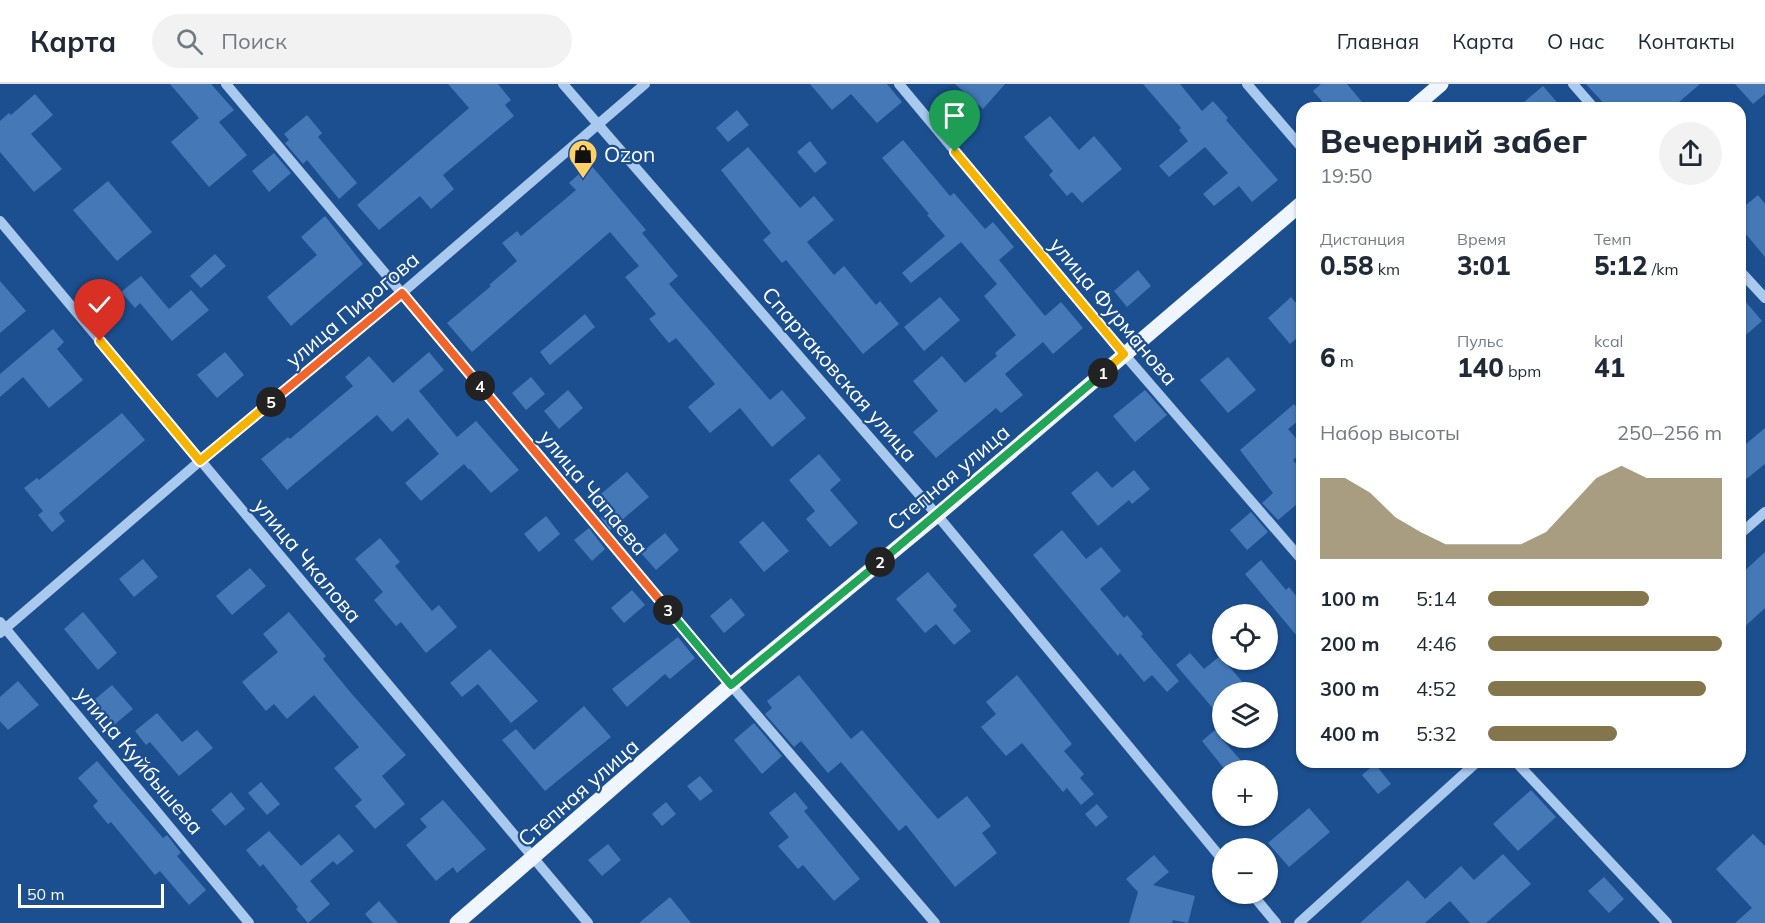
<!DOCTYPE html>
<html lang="ru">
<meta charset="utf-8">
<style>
:root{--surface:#fff;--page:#f2f2f3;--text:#1f2937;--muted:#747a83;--line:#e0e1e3;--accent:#84754c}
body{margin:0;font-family:Mulish,sans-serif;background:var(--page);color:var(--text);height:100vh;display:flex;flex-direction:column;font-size:22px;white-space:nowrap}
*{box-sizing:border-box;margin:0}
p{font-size:20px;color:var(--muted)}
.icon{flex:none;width:33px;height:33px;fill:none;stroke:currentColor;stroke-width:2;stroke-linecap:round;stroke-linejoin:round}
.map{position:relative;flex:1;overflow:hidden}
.details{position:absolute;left:1296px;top:18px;width:450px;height:666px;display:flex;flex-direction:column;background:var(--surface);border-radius:18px;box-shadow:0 2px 4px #0004}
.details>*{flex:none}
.tools{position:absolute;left:1212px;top:520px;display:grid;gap:12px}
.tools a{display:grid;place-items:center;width:66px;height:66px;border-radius:50%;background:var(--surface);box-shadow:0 2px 4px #0004;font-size:30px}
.scale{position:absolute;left:18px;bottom:15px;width:146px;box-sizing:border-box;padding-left:6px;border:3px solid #fff;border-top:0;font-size:16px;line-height:21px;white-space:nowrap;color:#fff;-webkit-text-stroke:4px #1b4f8f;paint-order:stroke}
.pin{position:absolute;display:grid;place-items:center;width:51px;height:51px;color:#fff;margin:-62px -26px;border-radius:50% 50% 50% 0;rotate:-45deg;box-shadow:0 0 6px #0007}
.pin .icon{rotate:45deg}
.km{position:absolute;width:30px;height:30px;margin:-15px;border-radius:50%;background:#222;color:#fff;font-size:16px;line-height:30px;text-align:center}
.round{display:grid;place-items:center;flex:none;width:63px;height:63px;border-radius:32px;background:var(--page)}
.head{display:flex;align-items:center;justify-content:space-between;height:102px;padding:0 24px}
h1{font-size:33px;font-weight:800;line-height:45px}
.metrics{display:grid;grid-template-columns:repeat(3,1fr);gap:9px;height:102px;padding:6px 24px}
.metrics div{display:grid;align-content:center}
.metrics b{font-size:26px;font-weight:800}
.metrics small{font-size:16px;font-weight:400}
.metrics p{font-size:16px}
.chart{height:168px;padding:12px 24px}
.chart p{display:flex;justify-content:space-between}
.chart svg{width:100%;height:108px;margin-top:6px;fill:var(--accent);opacity:.7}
ul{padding:0 24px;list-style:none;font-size:20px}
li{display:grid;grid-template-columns:96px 72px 1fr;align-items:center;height:45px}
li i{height:15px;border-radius:8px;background:var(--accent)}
header{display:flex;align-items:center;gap:36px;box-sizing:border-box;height:84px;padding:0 30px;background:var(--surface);border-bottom:2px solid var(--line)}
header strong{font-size:28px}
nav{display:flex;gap:33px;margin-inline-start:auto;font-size:21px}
.search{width:420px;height:54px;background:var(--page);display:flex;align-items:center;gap:15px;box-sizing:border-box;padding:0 21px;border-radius:33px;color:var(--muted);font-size:22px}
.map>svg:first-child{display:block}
.building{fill:#4478b7}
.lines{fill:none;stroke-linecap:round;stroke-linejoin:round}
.minor{stroke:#a9c9ee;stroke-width:10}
.major{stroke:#f0f6ff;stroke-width:15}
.split-1-casing{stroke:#fff;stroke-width:12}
.split-2-casing{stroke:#fff;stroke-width:12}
.split-3-casing{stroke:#fff;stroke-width:12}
.split-4-casing{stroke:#fff;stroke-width:12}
.split-5-casing{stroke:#fff;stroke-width:12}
.split-6-casing{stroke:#fff;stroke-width:12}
.split-1{stroke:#f5b400;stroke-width:8}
.split-2{stroke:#22a559;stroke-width:8}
.split-3{stroke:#22a559;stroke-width:8}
.split-4{stroke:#f0652b;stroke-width:8}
.split-5{stroke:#f0652b;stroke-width:8}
.split-6{stroke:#f5b400;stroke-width:8}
.labels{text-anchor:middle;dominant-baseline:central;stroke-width:4.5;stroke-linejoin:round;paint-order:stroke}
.poi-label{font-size:21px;fill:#fff;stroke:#1b4f8f;text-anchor:start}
.street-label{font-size:21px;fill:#fff;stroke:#1b4f8f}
</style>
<header>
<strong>Карта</strong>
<div class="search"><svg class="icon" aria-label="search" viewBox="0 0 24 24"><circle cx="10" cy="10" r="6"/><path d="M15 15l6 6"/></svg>Поиск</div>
<nav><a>Главная</a><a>Карта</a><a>О нас</a><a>Контакты</a></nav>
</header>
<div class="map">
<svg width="1765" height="839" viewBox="0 0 1765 839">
<rect width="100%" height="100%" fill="#1b4f8f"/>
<!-- building -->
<g class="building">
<path d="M170,0H211L234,26L219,38L247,71L209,103L171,58L199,34Z"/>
<path d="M448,0H498L511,16L505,21L514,32L443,91L454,105L431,125L420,112L379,146L357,121L469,24Z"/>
<path d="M810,0H887L902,18L877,39L851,10L832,26Z"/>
<path d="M955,0H1005L983,25Z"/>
<path d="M1143,0H1180L1202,27L1213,17L1228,34L1226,36L1278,96L1252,118L1239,102L1214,122L1203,110L1228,89L1205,63L1169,93L1159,82L1188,57L1179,46L1181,44Z"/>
<path d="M1321,0H1347L1367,24H1328L1313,7Z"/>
<path d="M1586,0H1700L1672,24H1608Z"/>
<path d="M1735,0H1765V10L1753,20Z"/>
<path d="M1543,2L1562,24H1517Z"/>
<path d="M35,10L53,31L31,50L62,85L34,108L0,68V37L9,29L11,31Z"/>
<path d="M737,26L749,41L728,58L716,44Z"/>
<path d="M307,31L322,49L318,53L357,99L339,115L307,76L303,80L285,59L289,56L284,50Z"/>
<path d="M1050,32L1079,66L1094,52L1122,85L1082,119L1072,108L1067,112L1049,91L1053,87L1024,53Z"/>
<path d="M903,56L950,112L954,109L985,145L993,138L1014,163L999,176L1045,232L1061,218L1083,244L1053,270L1043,258L1005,290L1023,311L1001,329L996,324L936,374L913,348L938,327L913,297L942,272L965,299L997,272L995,269L1016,251L984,212L997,200L961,158L911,199L902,189L945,152L927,131L929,130L882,74Z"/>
<path d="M810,57L827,79L815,89L797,68Z"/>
<path d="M748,63L800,124L814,112L834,136L807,158L834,191L844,182L876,221L880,217L899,240L863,270L786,176L782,179L763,156L771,149L721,86Z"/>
<path d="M274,69L291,89L269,108L252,87Z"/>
<path d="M590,80L646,146L642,149L678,192L669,200L770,316L782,306L806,334L772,363L740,324L710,349L688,323L715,300L676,254L669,259L649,235L656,230L625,193L639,182L610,148L472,268L447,239L491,202L489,201L517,177L502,159L517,147L521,152L576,106L569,99Z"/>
<path d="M108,97L152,148L117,177L73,126Z"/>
<path d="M1758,111L1765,120V173L1740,143V126Z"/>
<path d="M325,132L363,180L291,242L267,213L317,171L301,153Z"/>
<path d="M215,170L226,182L201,204L190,192Z"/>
<path d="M1138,186L1151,202L1127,223L1114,207Z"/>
<path d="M141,192L169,225L191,206L209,226L172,257L140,219L135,224L121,208Z"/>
<path d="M0,197L26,227L0,249Z"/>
<path d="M1740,211L1762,237L1740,256Z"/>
<path d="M940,213L960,236L924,267L904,243Z"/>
<path d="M1291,213L1302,226V250L1290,260L1268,234Z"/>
<path d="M585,230L595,243L550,281L540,268Z"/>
<path d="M53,245L64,258L57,265L83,296L49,324L23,293L0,313V290Z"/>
<path d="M225,268L244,291L217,314L197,291Z"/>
<path d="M429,268L444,286L419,307L457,353L476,337L519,386L491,409L470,385L469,386L464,380L421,417L405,399L439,370L408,334L392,348L377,331L287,406L261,375L288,353L290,355L353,302L345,293L369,272L393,299Z"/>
<path d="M1228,273L1256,306L1228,329L1200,296Z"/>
<path d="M531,293L545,310L526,326L512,309Z"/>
<path d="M568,306L583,324L559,345L544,327Z"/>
<path d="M1145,306L1167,331L1135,358L1113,332Z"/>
<path d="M1294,320L1302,329V334L1288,345L1302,361V369L1293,376L1302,387V416L1278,436L1262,419L1273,409L1240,366Z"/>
<path d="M122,329L145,356L59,429L65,437L52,448L38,431L43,427L24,404L37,394L39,396Z"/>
<path d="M1765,344V380L1740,400V365Z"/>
<path d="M819,370L841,396L830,406L858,439L830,463L806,435L815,427L789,396Z"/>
<path d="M1134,386L1150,405L1132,420L1129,416L1098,442L1071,409L1097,387L1112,404Z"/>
<path d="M627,388L649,413L610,446L601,434L607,429L595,415Z"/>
<path d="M1251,428L1268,448L1247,466L1230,446Z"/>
<path d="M546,432L560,450L539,468L524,450Z"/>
<path d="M763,437L789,467L764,488L739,458Z"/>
<path d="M589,444L605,465L592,477L574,456Z"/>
<path d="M1062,446L1086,475L1101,463L1121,487L1100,505L1124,534L1127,531L1143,550L1141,552L1179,597L1167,608L1152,591L1144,598L1120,569L1118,572L1033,471Z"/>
<path d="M665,449L679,466L656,486L641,469Z"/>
<path d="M380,454L400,478L395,482L432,527L439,521L457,543L426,569L401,538L396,542L374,516L383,508L355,475Z"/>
<path d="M1765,468V524L1740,547V491Z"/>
<path d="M143,475L158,493L134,513L119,495Z"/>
<path d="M1261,476L1286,506L1289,503L1302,519V558L1245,490Z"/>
<path d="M250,484L266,502L232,531L216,512Z"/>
<path d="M928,488L957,522L953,526L971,547L954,561L936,540L925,549L896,515Z"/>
<path d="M632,506L645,521L624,539L611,524Z"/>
<path d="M731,514L745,531L724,549L710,532Z"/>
<path d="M83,528L117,569L98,586L64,545Z"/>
<path d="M289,528L326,572L323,575L351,609L406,671L382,692L405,720L375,745L355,722L362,716L334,684L359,663L314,611L287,635L274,620L266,627L242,598L278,568L263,550Z"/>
<path d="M678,553L695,574L670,595L665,590L627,623L612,605Z"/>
<path d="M490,565L538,617L511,639L478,600L462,613L450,599Z"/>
<path d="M1190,569L1204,585L1220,572L1252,609H1222V635L1176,581Z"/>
<path d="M799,591L851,655L862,646L938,735L967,712L991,742L982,749L997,769L955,803L906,741L899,747L841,678L828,689L801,657L794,663L765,630L772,624L767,617Z"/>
<path d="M1017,591L1072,660L1064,667L1084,690L1080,694L1094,710L1081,721L1067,704L1063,708L1022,659L1006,672L981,643L996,630L986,618Z"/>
<path d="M18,597L39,621L8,646L0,637V613Z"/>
<path d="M112,601L133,625L114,641L93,617Z"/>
<path d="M584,622L611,653L545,707L502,656L516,645L534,666Z"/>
<path d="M157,629L182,658L197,646L213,664L179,692L150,658L146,661L135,647Z"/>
<path d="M754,639L782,672L762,690L734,656Z"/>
<path d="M1222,640V655L1250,687H1226L1202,657Z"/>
<path d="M97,677L163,754L167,751L181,769L177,772L206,806L189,821L160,787L155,791L111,738L108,740L93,722L98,717L78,694Z"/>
<path d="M1375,680L1391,700L1378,710L1362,691Z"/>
<path d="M700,692L713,707L700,717L687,702Z"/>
<path d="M261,698L280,720L267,731L248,709Z"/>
<path d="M1531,706L1556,733L1518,767L1493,740Z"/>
<path d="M231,708L245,725L225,742L211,726Z"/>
<path d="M795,708L808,724L804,727L860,795L834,817L803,781L798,785L778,762L789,753L769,729Z"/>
<path d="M443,716L486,765L457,789L453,783L436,797L406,761L427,743L420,735Z"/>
<path d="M666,718L676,730L662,742L652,730Z"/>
<path d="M1097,720L1108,733L1096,743L1085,730Z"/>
<path d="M1309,724L1330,748L1289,783L1268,759Z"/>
<path d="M269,747L301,782L339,750L354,767L337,781L333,777L310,797L330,820L308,839L296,825L298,823L263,780L260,783L246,766Z"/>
<path d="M1753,750L1765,762V839H1735L1752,824L1716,785Z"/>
<path d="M608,760L621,776L602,792L588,776Z"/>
<path d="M1503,770L1531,800L1486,839H1470L1450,817L1425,839H1360L1408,796L1425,815L1461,782L1474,796Z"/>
<path d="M1154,771L1169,788L1153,801L1195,812L1188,839L1173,836L1172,839H1129L1138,808L1126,795Z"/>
<path d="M1604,793L1624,815L1609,829L1588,807Z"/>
<path d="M670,813L691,839H639Z"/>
<path d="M379,817L398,839H373L365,830Z"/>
</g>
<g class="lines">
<!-- minor -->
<g class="minor">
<path d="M226,0L731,601L935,839"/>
<path d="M563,0L937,431L1222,775"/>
<path d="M899,0L1124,270L1302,476"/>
<path d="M1247,0L1302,64"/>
<path d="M1573,0L1594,24"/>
<path d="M0,137L588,839"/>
<path d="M1740,187L1765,214"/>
<path d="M1740,450L1765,428"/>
<path d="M0,538L249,839"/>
<path d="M0,549L200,377L402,209L645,0"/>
<path d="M1516,678L1667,839"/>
<path d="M1252,810L1276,839"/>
<path d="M1299,839L1477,678"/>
</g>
<!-- major -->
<g class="major">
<path d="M1413,24L1441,0"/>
<path d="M457,839L731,601L937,431L1302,119"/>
</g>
</g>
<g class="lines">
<!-- split-1 casing -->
<g class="split-1-casing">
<path id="split-1" d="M955,68L1124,270L1103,289"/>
</g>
<!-- split-2 casing -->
<g class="split-2-casing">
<path id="split-2" d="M880,478L1103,289"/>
</g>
<!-- split-3 casing -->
<g class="split-3-casing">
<path id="split-3" d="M668,526L731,601L880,478"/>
</g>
<!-- split-4 casing -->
<g class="split-4-casing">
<path id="split-4" d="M480,302L668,526"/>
</g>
<!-- split-5 casing -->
<g class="split-5-casing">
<path id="split-5" d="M271,318L402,209L480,302"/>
</g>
<!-- split-6 casing -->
<g class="split-6-casing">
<path id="split-6" d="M100,257L200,377L271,318"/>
</g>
<!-- split-1 -->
<use href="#split-1" class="split-1"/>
<!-- split-2 -->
<use href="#split-2" class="split-2"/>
<!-- split-3 -->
<use href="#split-3" class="split-3"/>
<!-- split-4 -->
<use href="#split-4" class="split-4"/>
<!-- split-5 -->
<use href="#split-5" class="split-5"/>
<!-- split-6 -->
<use href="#split-6" class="split-6"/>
</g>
<!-- icons -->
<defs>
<g id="shop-pin" transform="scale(1.5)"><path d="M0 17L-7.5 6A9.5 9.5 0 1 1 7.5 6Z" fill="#ffd166" stroke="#1b4f8f"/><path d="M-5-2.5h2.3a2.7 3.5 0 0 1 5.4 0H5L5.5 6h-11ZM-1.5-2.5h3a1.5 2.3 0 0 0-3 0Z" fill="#111"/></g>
</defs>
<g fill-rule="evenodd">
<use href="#shop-pin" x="583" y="70"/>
</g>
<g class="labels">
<!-- poi labels -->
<g class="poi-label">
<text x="604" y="70">Ozon</text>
</g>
<!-- street labels -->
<g class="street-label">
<text transform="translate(352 225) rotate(-40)">улица Пирогова</text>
<text transform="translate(1114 227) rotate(50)">улица Фурманова</text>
<text transform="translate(840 290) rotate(49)">Спартаковская улица</text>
<text transform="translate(948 393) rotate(-40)">Степная улица</text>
<text transform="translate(594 408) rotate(50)">улица Чапаева</text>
<text transform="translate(308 476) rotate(50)">улица Чкалова</text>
<text transform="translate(140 676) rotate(50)">улица Куйбышева</text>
<text transform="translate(578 708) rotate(-41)">Степная улица</text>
</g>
</g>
</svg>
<div class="tools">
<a><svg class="icon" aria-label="locate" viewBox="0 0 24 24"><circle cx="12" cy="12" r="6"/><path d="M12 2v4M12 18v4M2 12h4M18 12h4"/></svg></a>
<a><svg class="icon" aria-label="layers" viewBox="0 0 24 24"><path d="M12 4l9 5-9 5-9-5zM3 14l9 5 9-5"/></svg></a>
<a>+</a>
<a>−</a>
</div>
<div class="scale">50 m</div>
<div class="pin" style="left:955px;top:68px;background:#1e9e55"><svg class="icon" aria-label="arrive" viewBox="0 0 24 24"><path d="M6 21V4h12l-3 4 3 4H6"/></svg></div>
<div class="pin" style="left:100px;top:257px;background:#d93025"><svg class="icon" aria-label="check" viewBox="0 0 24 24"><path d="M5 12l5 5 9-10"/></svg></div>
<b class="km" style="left:1103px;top:289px">1</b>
<b class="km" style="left:880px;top:478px">2</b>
<b class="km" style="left:668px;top:526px">3</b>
<b class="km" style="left:480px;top:302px">4</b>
<b class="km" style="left:271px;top:318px">5</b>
<section class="details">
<div class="head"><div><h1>Вечерний забег</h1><p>19:50</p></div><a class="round"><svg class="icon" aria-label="share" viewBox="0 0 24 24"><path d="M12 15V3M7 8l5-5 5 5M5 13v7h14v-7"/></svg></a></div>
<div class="metrics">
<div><p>Дистанция</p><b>0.58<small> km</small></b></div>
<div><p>Время</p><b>3:01</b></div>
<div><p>Темп</p><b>5:12<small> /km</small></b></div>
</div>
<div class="metrics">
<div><b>6<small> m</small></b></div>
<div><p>Пульс</p><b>140<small> bpm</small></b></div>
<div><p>kcal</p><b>41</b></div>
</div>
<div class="chart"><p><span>Набор высоты</span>250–256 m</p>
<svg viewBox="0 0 160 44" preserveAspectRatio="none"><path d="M0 44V11L10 11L20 17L30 27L40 33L50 38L60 38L70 38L80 38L90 33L100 22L110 11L120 6L130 11L140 11L150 11L160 11V44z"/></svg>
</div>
<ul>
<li><b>100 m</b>5:14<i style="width:69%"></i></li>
<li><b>200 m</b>4:46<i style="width:100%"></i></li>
<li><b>300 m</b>4:52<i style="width:93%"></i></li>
<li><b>400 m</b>5:32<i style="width:55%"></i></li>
</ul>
</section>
</div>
